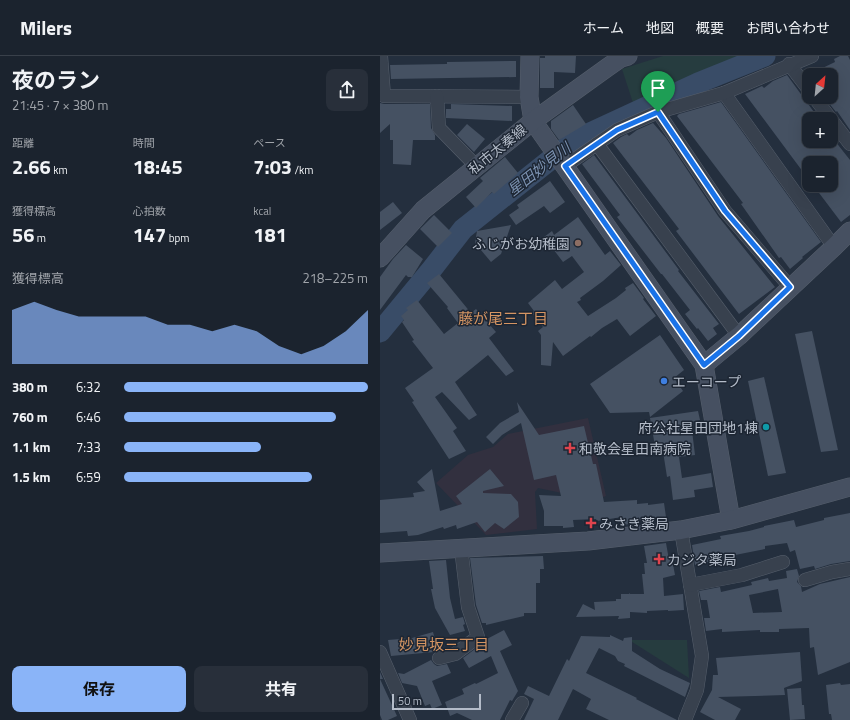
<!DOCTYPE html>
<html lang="ja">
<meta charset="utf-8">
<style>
:root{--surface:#1b232e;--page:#282f3a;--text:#f1f3f6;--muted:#a0a4aa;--line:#39404a;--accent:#8ab4f8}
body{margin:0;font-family:"Titillium Web","Noto Sans JP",sans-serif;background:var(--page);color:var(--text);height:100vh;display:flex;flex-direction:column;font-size:15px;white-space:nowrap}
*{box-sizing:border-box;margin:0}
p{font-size:13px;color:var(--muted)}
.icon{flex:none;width:22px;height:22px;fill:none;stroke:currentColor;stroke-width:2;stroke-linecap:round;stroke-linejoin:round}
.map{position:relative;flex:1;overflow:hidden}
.drawer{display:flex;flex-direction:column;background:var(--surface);width:380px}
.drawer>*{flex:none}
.needle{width:26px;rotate:27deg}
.buttons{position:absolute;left:422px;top:12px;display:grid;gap:8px}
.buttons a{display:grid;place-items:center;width:36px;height:36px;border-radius:8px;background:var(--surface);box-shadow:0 4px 16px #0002,0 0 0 1px var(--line);font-size:20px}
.scale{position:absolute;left:12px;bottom:10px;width:89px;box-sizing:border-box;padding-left:4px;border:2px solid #b4bcc9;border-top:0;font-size:11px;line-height:14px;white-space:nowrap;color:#b4bcc9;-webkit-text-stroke:3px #1d2633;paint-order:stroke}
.pin{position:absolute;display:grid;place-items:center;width:34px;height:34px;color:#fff;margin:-41px -17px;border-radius:50% 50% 50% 0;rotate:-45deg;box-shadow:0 0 4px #0007}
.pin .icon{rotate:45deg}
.round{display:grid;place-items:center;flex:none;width:42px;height:42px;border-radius:8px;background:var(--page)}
.headline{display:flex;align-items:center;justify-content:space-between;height:68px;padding:0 12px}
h1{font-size:22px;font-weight:700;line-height:30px}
.figures{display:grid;grid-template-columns:repeat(3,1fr);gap:6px;height:68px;padding:4px 12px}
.figures div{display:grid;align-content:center}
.figures b{font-size:20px;font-weight:700}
.figures small{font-size:11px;font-weight:400}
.figures p{font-size:11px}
.chart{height:112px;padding:8px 12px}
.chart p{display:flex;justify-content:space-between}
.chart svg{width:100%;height:72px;margin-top:4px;fill:var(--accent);opacity:.7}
.action{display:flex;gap:8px;margin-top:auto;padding:8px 12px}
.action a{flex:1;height:46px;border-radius:8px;background:var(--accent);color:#111;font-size:16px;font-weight:700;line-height:46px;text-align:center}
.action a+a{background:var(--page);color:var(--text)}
ul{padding:0 12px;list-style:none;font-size:13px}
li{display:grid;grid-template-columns:64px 48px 1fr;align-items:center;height:30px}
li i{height:10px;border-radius:5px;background:var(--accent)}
header{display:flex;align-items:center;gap:24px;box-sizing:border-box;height:56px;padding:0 20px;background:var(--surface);border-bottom:1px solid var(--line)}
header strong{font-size:19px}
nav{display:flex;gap:22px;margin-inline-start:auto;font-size:14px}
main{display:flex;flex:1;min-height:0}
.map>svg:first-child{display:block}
.medical{fill:#32303f}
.green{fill:#263c3f}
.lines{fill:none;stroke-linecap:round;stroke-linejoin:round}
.river{stroke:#394c67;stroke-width:21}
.building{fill:#455162;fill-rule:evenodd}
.street-casing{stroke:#565f6c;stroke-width:14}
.secondary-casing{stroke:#565f6c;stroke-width:19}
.street{stroke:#38414e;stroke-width:13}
.secondary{stroke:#465061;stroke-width:18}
.route-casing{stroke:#fff;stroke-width:8}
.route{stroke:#1a73e8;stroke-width:5}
.education-dot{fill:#8d6e63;stroke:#1d2633;stroke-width:1.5}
.shop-dot{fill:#3f7fe0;stroke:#1d2633;stroke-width:1.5}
.culture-dot{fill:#0f9aa8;stroke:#1d2633;stroke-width:1.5}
.health-dot{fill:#e0444e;stroke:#1d2633;stroke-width:1.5}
.labels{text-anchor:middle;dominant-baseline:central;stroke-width:3;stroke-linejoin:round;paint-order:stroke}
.street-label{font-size:14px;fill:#b4bcc9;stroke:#1d2633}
.poi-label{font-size:14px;fill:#b4bcc9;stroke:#1d2633;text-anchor:start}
.water-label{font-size:15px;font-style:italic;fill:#7c92b1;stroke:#1d2633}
.neighbourhood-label{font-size:15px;fill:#d59563;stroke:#1d2633}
</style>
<header>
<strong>Milers</strong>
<nav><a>ホーム</a><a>地図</a><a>概要</a><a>お問い合わせ</a></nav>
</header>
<main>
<section class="drawer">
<div class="headline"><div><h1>夜のラン</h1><p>21:45 · 7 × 380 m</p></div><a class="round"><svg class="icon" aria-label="share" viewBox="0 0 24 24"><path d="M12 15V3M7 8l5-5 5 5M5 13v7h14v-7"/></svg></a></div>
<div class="figures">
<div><p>距離</p><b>2.66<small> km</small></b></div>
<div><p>時間</p><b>18:45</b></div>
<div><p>ペース</p><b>7:03<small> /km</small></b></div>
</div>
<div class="figures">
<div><p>獲得標高</p><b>56<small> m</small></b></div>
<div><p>心拍数</p><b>147<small> bpm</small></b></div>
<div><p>kcal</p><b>181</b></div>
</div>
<div class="chart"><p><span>獲得標高</span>218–225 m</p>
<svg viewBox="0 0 160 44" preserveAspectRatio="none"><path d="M0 44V11L10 6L20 11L30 15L40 15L50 15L60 15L70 20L80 20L90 24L100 20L110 24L120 33L130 38L140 33L150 24L160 11V44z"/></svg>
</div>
<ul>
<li><b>380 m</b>6:32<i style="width:100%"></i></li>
<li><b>760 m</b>6:46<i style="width:87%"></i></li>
<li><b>1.1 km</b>7:33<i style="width:56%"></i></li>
<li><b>1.5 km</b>6:59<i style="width:77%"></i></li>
</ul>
<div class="action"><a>保存</a><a>共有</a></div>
</section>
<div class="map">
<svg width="470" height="664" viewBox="0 0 470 664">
<rect width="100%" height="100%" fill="#242f3e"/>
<!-- medical -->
<path class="medical" d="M208,362L226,440L215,444L158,432L155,436L157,473L106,479L56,427L88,399L113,391L128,378Z"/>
<!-- green -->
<g class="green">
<path d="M283,0H375L253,47L242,13Z"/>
<path d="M249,584H307L309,622Z"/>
</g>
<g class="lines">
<!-- river -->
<path class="river" d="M0,276L52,213L83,173L175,100L197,83L318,27L385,0"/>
</g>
<!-- building -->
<g class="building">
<path d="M165,0H196L195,17L174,16V32H160V2H165Z"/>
<path d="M460,0H468L470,4V74L457,55L456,56L444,41H451V19H428L455,6L454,3Z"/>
<path d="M136,5V21L11,23L10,9L67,8V6Z"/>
<path d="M407,19L439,63H429V85H455L470,104V159L461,166L433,129H451V107H429V124L365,38L382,30L384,32L393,25Z"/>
<path d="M341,46L441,186L422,201L423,202L410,213L401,201L399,202L361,148L363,147L297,60L299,58Z"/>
<path d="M0,47L4,48H50L51,72L55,79V84H33L31,109L13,108V84H10V68L0,77Z"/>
<path d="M71,48L132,50V65L66,62V53H71Z"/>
<path d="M193,49L206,68L179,84L171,73V65Z"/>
<path d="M273,67L286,82L338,160L395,231L359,258L296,175L299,173L233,87L241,81L247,78L249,80L257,74Z"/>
<path d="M87,68L105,83L94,96L77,79Z"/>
<path d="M214,99L299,214L298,215L339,268L333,272L337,278L328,285L318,272L317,273L305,258L310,254L282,218H281L237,161L240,159L202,108Z"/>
<path d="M125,101L138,117L114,138L112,136L96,152L86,141L103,125L100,122Z"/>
<path d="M170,125L185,146L170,157L164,150L136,169L129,159L139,152L137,149Z"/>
<path d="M13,146L22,157L0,174V156Z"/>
<path d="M54,159L72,177L58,191L40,173Z"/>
<path d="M198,161L225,199L230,195L241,209L223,225L200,242L201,244L197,246L208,260L236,242L246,234L245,232L253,227L264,242L263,243L276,260L250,280L237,263L222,272L211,281L210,280L183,300L173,286L171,310L161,309V279L158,275L163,271L152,257L154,255L148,247L175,224L182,233L204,216L192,200L183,206L164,181L172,175L174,179Z"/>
<path d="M131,169L121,198L111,206L95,187L97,175Z"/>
<path d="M26,189L43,203L32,221H28L26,219L0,254V221L13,203Z"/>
<path d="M59,218L91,257L96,253L116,276L109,282L134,315L126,320L108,299L75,326L97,359L89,364L62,336L55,341L77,372L73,375L86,395L69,403L32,346L34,345L25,332L53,312L32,285L34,284L22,266L24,264L21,260L28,254L26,252L37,244L64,278L78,267L67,252L68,251L47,227Z"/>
<path d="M432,275L458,394L441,396L415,278Z"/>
<path d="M280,279L304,314L294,322L303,335L270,361L269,356L230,357L210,328Z"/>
<path d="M384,321L406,417L388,420L368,325Z"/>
<path d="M137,346L159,379L204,370L213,408H216L224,446L257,444V448L268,447V449L284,447L286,461L259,464L260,466L243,469L242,461L217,465L216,463L193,464L194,471L183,472V470H164V455L159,439L181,440L176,419L154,424L141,367L122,379L113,388L106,381L120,367L139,356Z"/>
<path d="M318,355L320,364L311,366L315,399L299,401L302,422L331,417L333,431L314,434L315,441L293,444L290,420L287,421L282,389L275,390L270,362Z"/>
<path d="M52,413L60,455L82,448L76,440L110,413L124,430L103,435V437L131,438L138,446L139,461L124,473L115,467L105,476L97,466L77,473L76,469L64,473L63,471L38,479L28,480L27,475L0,477V444L34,441L33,437L45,435L37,426Z"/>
<path d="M470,457V505L451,508L435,513L434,510L420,513L415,494L410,496L407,487L385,490V493L340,502L341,503L315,509L312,489L341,483L340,480L369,475L384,471V470L414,464L416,471L444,464V462Z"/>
<path d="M286,487L289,504L292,503L295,519L283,522L284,540L303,538L304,554L288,555V554L267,555V557L250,556V562L238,563L239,560L196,561L203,548L215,554L214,546L236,545V543H241V538H249L250,537V538H264L262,518H265L264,507H267L264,490Z"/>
<path d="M163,500L164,513H160V527H156V557H144V560L106,569V567H102L96,549L90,502Z"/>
<path d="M66,504L70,542L75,563L83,561L85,568L83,569L85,575L70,579L55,552L51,533H53L49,505Z"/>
<path d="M417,513L419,520L417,526L421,530L422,536L440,528L470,521V606L438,619L434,591L430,592L429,572L399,573V576H380V574L342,576V573L326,575L324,562H330L327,544H321L319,535L340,531L341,536L372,529L371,526L388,522L389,525L407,522L406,515ZM398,533L402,556L373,557L369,539Z"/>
<path d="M124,574L132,589L120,595L138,635L132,645L130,644L120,664H92L77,657L70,660L65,646L84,638L82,633L95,627L96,628L118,617L111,600L89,612L83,602L103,587L105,584Z"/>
<path d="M53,576L58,594L54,596L11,600L8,584L32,582Z"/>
<path d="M230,579L243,585L244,582L252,581V595L280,613L310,627L305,641L244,610L245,608L238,605L235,600L219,592L206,617L257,642L256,643L297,664H229L206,653L211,643L193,633L178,664H144L154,643L144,638L148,630L169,640L187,603L189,605L201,580L230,581Z"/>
<path d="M420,596L422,625L404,632L405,639L338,641L361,653L355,664H335L320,656L332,634L333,619H338L336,602Z"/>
<path d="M51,604L54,608L57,610L67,608L71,617L52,625L62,649L52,653L50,648L45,650L37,630L22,627L18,617L24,618Z"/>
<path d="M0,616L3,623H0L17,660L8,664H2L0,659Z"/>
<path d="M460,627L461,629L470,628V664H452L451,658H449L446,629Z"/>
<path d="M421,632L422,649H424L425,663L410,664L407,633Z"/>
</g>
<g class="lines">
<!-- street casing -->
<g class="street-casing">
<g id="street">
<path d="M1,0L4,40L149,41"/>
<path d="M409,8L429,34"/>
<path d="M344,37L454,191"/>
<path d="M57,40L59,72L96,110"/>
<path d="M434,41L470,88"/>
<path d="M278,56L345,155L410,231"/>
<path d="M217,88L359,280"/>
<path d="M185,110L237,74L278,56L344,37L432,0"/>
<path d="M301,474L322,600L317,634L305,664"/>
<path d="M425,524L452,516L470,513"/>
<path d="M310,529L362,519L403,506"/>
<path d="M0,596L30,664"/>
<path d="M59,602L75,598L98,581L88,551L81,492"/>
<path d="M132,664L142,647"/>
</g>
</g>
<!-- secondary casing -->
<g class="secondary-casing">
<g id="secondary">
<path d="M150,0L149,41L153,65L324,309L351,464"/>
<path d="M0,202L43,154L153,65L228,11L241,2L248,0"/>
<path d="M324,309L359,280L454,191L470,175"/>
<path d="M0,497L208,485L301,474L351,464L470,431"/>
</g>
</g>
<!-- street -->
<use href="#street" class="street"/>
<!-- secondary -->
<use href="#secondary" class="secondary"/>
</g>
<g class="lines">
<!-- route casing -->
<g class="route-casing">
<path id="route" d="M278,56L345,155L410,231L359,280L324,309L185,110L237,74Z"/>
</g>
<!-- route -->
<use href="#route" class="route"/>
</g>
<!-- markers -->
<circle class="education-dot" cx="198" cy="187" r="4"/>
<circle class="shop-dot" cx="284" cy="325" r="4"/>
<circle class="culture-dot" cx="386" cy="371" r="4"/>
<g class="health-dot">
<path d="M188 386h4v4h4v4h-4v4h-4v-4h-4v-4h4z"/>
<path d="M209 461h4v4h4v4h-4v4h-4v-4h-4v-4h4z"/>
<path d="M277 497h4v4h4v4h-4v4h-4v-4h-4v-4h4z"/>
</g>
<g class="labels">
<!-- street labels -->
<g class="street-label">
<text transform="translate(117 93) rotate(-39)">私市太秦線</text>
</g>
<!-- poi labels -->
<g class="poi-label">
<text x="190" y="187" text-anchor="end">ふじがお幼稚園</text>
<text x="292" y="325">エーコープ</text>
<text x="378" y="371" text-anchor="end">府公社星田団地1棟</text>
<text x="199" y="392">和敬会星田南病院</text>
<text x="219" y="467">みさき薬局</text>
<text x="287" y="503">カジタ薬局</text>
</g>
<!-- water labels -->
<g class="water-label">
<text transform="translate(159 113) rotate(-38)">星田妙見川</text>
</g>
<!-- neighbourhood labels -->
<g class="neighbourhood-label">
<text x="123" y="262">藤が尾三丁目</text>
<text x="64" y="588">妙見坂三丁目</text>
</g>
</g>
</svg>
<div class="buttons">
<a><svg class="needle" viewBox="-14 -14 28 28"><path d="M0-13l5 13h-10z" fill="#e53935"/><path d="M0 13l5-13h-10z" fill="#a0a4aa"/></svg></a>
<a>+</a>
<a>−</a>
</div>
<div class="scale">50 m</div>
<div class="pin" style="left:278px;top:56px;background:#1e9e55"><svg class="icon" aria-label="arrive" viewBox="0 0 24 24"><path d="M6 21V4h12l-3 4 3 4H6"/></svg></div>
</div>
</main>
